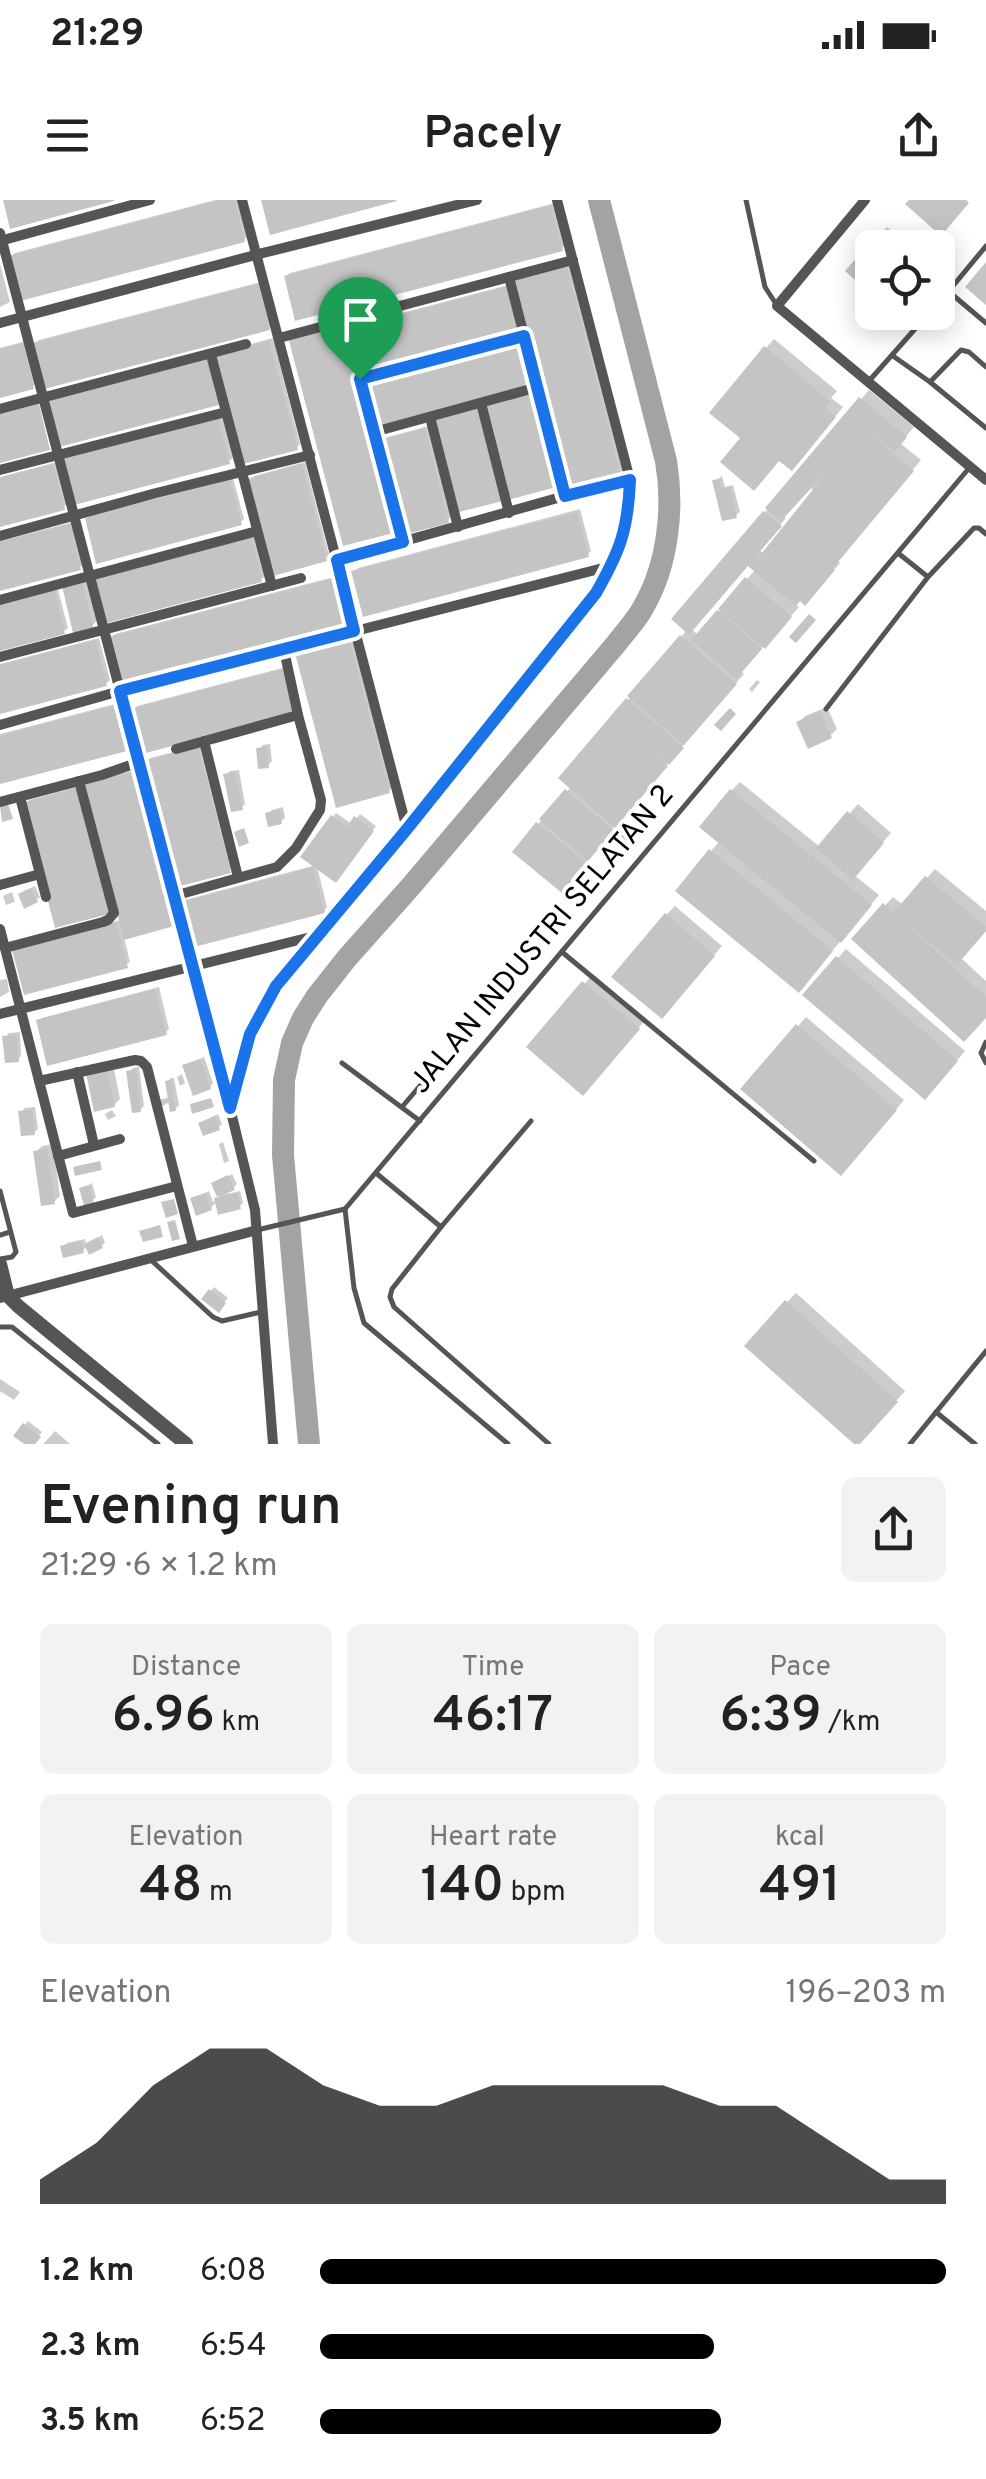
<!DOCTYPE html>
<meta charset="utf-8">
<style>
:root{--surface:#fff;--page:#f2f2f2;--text:#222;--muted:#767676;--accent:#000}
body{margin:0;font-family:Overpass,sans-serif;background:var(--page);color:var(--text);height:100vh;display:flex;flex-direction:column;font-size:38px;white-space:nowrap}
*{box-sizing:border-box;margin:0}
p{font-size:32px;color:var(--muted)}
.icon{flex:none;width:55px;height:55px;fill:none;stroke:currentColor;stroke-width:2;stroke-linecap:round;stroke-linejoin:round}
.map{position:relative;height:1244px;overflow:hidden}
.side{display:flex;flex-direction:column;background:var(--surface);flex:1}
.side>*{flex:none}
.buttons{position:absolute;left:855px;top:30px;display:grid;gap:20px}
.buttons a{display:grid;place-items:center;width:100px;height:100px;border-radius:15px;background:var(--surface);box-shadow:0 5px 25px #0003;font-size:50px}
.pin{position:absolute;display:grid;place-items:center;width:85px;height:85px;color:#fff;margin:-102px -42px;border-radius:50% 50% 50% 0;rotate:-45deg;box-shadow:0 0 10px #0007}
.pin .icon{rotate:45deg}
.round{display:grid;place-items:center;flex:none;width:105px;height:105px;border-radius:15px;background:var(--page)}
.headline{display:flex;align-items:center;justify-content:space-between;height:170px;padding:0 40px}
h1{font-size:55px;font-weight:600;line-height:75px}
.stats{display:grid;grid-template-columns:repeat(3,1fr);gap:15px;height:170px;padding:10px 40px}
.stats div{display:grid;align-content:center;border-radius:15px;background:var(--page);text-align:center}
.stats b{font-size:50px;font-weight:600}
.stats small{font-size:28px;font-weight:400}
.stats p{font-size:28px}
.chart{height:280px;padding:20px 40px}
.chart p{display:flex;justify-content:space-between}
.chart svg{width:100%;height:180px;margin-top:10px;fill:var(--accent);opacity:.7}
ul{padding:0 40px;list-style:none;font-size:32px}
li{display:grid;grid-template-columns:160px 120px 1fr;align-items:center;height:75px}
li i{height:25px;border-radius:12px;background:var(--accent)}
.status{display:flex;justify-content:space-between;align-items:center;height:70px;padding:0 50px;background:var(--surface);direction:ltr}
.status svg{height:28px;fill:currentColor}
header{display:flex;justify-content:space-between;align-items:center;height:130px;padding:0 40px;background:var(--surface);font-size:45px;font-weight:600}
.map>svg:first-child{display:block}
.shadow{fill:#0003;fill-rule:evenodd}
.lines{fill:none;stroke-linecap:round;stroke-linejoin:round}
.river{stroke:#a3a3a3;stroke-width:22}
.building{fill:#c4c4c4}
.service{stroke:#555;stroke-width:5}
.minor{stroke:#555;stroke-width:10}
.tertiary{stroke:#555;stroke-width:14}
.route-casing{stroke:#fff;stroke-width:20}
.route{stroke:#1a73e8;stroke-width:12}
.labels{text-anchor:middle;dominant-baseline:central;stroke-width:8;stroke-linejoin:round;paint-order:stroke}
.street-label{font-size:30px;fill:#000;stroke:#fff}
</style>
<div class="status"><b>21:29</b><svg viewBox="0 0 49 12"><path d="M0 12V9h3v3zM5 12V6h3v6zM10 12V3h3v9zM15 12V0h3v12zM26 1h20v11H26zM47 4h2v5h-2z"/></svg></div>
<header><svg class="icon" aria-label="menu" viewBox="0 0 24 24"><path d="M4 6h16M4 12h16M4 18h16"/></svg>Pacely<svg class="icon" aria-label="share" viewBox="0 0 24 24"><path d="M12 15V3M7 8l5-5 5 5M5 13v7h14v-7"/></svg></header>
<div class="map">
<svg width="986" height="1244" viewBox="0 0 986 1244">
<rect width="100%" height="100%" fill="#fff"/>
<!-- shadow -->
<g class="shadow">
<path d="M215,0H239L248,36L244,40L11,56L15,53Z"/>
<path d="M555,3L565,45L562,49L286,76L290,73Z"/>
<path d="M887,27L910,48H872V92L848,71Z"/>
<path d="M573,62L578,80L575,83L624,269L620,273L569,287L566,276L559,283L510,297L509,292L502,299L461,309L437,218L441,215L482,204L484,209L490,202L543,188L526,123L520,130L359,172L378,244L385,238L428,226L452,316L448,320L405,332L402,323L396,329L344,343L291,138L295,134L349,118L352,130L356,125L516,83L519,78Z"/>
<path d="M0,64L10,102L0,107Z"/>
<path d="M261,82L272,124L269,128L35,144L39,140Z"/>
<path d="M273,138L300,244L296,248L222,152Z"/>
<path d="M774,139L837,191L831,198L843,207L800,259L743,238L766,148Z"/>
<path d="M517,140L528,181L524,185L382,223Z"/>
<path d="M26,141L37,183L33,186L0,195V148Z"/>
<path d="M211,158L221,199L217,203L50,202L54,199Z"/>
<path d="M869,190L914,227L900,243L921,260L837,360L840,363L811,396L800,398L795,404L799,407L741,471L744,474L620,620L571,681L538,624L571,587L615,515L687,430L674,419ZM809,286L813,290L764,354L759,350L786,318L783,316ZM749,363L756,369L698,435L692,429Z"/>
<path d="M222,216L233,258L229,261L76,302Z"/>
<path d="M57,262L67,304L64,307L0,324V277Z"/>
<path d="M305,262L329,355L325,359L250,280L254,276Z"/>
<path d="M722,276L725,287L733,285L740,312L736,315L715,281Z"/>
<path d="M233,278L244,319L240,323L87,319L91,315Z"/>
<path d="M580,309L591,351L587,355L354,372L358,368Z"/>
<path d="M73,322L84,364L80,367L0,388V341Z"/>
<path d="M254,334L265,376L261,380L108,420Z"/>
<path d="M338,376L348,418L345,422L111,438L115,434Z"/>
<path d="M88,377L98,419L92,426L65,387Z"/>
<path d="M57,386L68,428L64,431L0,448Z"/>
<path d="M353,436L392,587L389,591L298,454L302,450Z"/>
<path d="M99,438L110,480L106,484L0,511V464Z"/>
<path d="M286,467L297,508L133,510L137,506Z"/>
<path d="M757,480L760,482L752,492L749,489Z"/>
<path d="M119,503L129,545L125,549L0,582V534Z"/>
<path d="M827,507L837,529L830,536L799,523L805,516Z"/>
<path d="M270,544L272,561L268,565L259,549L263,545Z"/>
<path d="M201,545L233,667L229,670L146,562L150,558Z"/>
<path d="M141,568L178,707L185,700L316,665L333,617L336,613L352,624L360,614L376,626L339,676L317,666L327,707L324,711L184,715L124,737L130,762L126,765L19,747L121,720L87,586L90,582Z"/>
<path d="M239,570L245,604L241,608L226,575L230,571Z"/>
<path d="M740,582L820,647L858,604L891,633L854,675L879,695L807,781L711,651L720,641L731,591Z"/>
<path d="M80,586L112,708L108,712L25,604L29,600Z"/>
<path d="M283,607L285,618L281,621L268,614L272,610Z"/>
<path d="M935,669L986,711V729L961,758L986,781V815L854,739L893,697L903,705Z"/>
<path d="M35,686L40,697L36,700L24,691Z"/>
<path d="M12,692L15,702L6,705L3,696Z"/>
<path d="M675,706L722,746L670,807L666,715Z"/>
<path d="M846,749L965,851L934,888L838,758Z"/>
<path d="M593,774L646,819L592,884L530,847Z"/>
<path d="M7,779L9,792L0,797V780Z"/>
<path d="M159,787L169,829L166,832L38,821L42,818Z"/>
<path d="M806,817L904,900L850,963L744,888Z"/>
<path d="M20,832L21,856L18,859L5,837L9,833Z"/>
<path d="M204,857L213,883L210,887L185,866Z"/>
<path d="M113,864L120,899L114,905L89,874Z"/>
<path d="M139,867L144,906L140,910L129,872L133,868Z"/>
<path d="M182,874L185,883L180,886L177,877Z"/>
<path d="M171,878H174L179,905L175,909L171,901L161,907L159,900L170,897L168,882Z"/>
<path d="M35,907L38,929L34,933L21,912L25,908Z"/>
<path d="M112,910L116,916L108,920L105,914Z"/>
<path d="M218,914L222,924L218,928L200,923Z"/>
<path d="M223,942L229,961L224,963L219,944Z"/>
<path d="M53,944L60,996L54,1002L36,952L42,946Z"/>
<path d="M232,974L237,984L227,994L240,991L243,1003L239,1007L217,1001L211,1008L193,999L209,991L213,1002L220,996L214,984Z"/>
<path d="M92,983L96,997L92,1001L81,989Z"/>
<path d="M102,1035L105,1043L101,1046H87L83,1050L63,1047L67,1043L85,1039L86,1045Z"/>
<path d="M214,1087L228,1098L218,1109L205,1099Z"/>
<path d="M796,1093L905,1191L866,1235L787,1102Z"/>
<path d="M0,1179L20,1192L14,1200L0,1191Z"/>
<path d="M28,1221L42,1232L33,1244H28L25,1225Z"/>
<path d="M55,1231L70,1244H43Z"/>
</g>
<g class="lines">
<!-- river -->
<path class="river" d="M309,1244L283,955L284,880L292,843L303,818L317,796L347,758L412,685L616,444C625,432 637,420 644,406C668,364 674,308 666,261L599,0"/>
</g>
<!-- building -->
<g class="building">
<path d="M3,0H114V1L10,29Z"/>
<path d="M220,0H235L245,42L20,101L8,56Z"/>
<path d="M261,0H396L397,1L270,35Z"/>
<path d="M909,0H966L969,3L941,36L905,4Z"/>
<path d="M551,5L563,51L295,121L284,76Z"/>
<path d="M877,34L892,48H872V95L845,71Z"/>
<path d="M986,62V105L965,87Z"/>
<path d="M567,67L621,275L567,290L513,81Z"/>
<path d="M258,84L270,130L44,189L32,143Z"/>
<path d="M509,86L521,132L361,174L350,128Z"/>
<path d="M343,123L397,332L343,346L288,137Z"/>
<path d="M269,140L298,250L243,264L215,155Z"/>
<path d="M514,142L526,187L380,226L369,180Z"/>
<path d="M23,143L34,189L0,198V149Z"/>
<path d="M764,146L830,201L825,208L836,217L792,271L779,261L754,291L720,262L740,238L709,213Z"/>
<path d="M207,160L219,205L59,247L47,202Z"/>
<path d="M536,191L560,286L508,300L484,205Z"/>
<path d="M859,197L907,237L895,252L862,227L914,271L833,368L835,370L805,406L800,401L796,406L748,366L689,435L671,419L763,311L782,326L755,357L757,359L836,261L781,321L765,308Z"/>
<path d="M39,204L50,250L0,263V214Z"/>
<path d="M479,207L503,301L459,312L434,218Z"/>
<path d="M218,218L230,264L74,305L63,259Z"/>
<path d="M425,228L449,323L403,335L378,241Z"/>
<path d="M53,264L65,310L0,327V278Z"/>
<path d="M302,264L327,361L273,376L247,279Z"/>
<path d="M719,279L721,289L730,287L737,318L722,321L712,280Z"/>
<path d="M230,280L242,325L96,364L85,318Z"/>
<path d="M577,312L589,357L363,417L351,371Z"/>
<path d="M70,324L81,370L0,391V342Z"/>
<path d="M251,336L262,382L107,423L95,377Z"/>
<path d="M745,377L792,417L765,449L718,409Z"/>
<path d="M334,378L346,424L120,483L109,437Z"/>
<path d="M82,381L93,428L73,433L62,386Z"/>
<path d="M54,388L65,434L0,451V402Z"/>
<path d="M717,410L762,449L736,479L691,440Z"/>
<path d="M809,414L816,420L796,443L789,437Z"/>
<path d="M680,435L737,484L684,545L627,496Z"/>
<path d="M349,439L390,593L336,608L295,453Z"/>
<path d="M96,440L107,486L0,514V465Z"/>
<path d="M283,469L294,514L142,554L131,509Z"/>
<path d="M626,498L684,548L669,565L642,543L668,566L615,628L558,578Z"/>
<path d="M115,505L127,551L0,584V536Z"/>
<path d="M730,508L736,514L721,531L714,525Z"/>
<path d="M820,511L832,538L808,549L796,522Z"/>
<path d="M198,547L231,673L176,687L144,561Z"/>
<path d="M267,547L269,568L258,569L256,548Z"/>
<path d="M138,570L178,725L124,740L84,585Z"/>
<path d="M235,572L243,610L231,612L223,574Z"/>
<path d="M76,588L109,714L55,728L22,603Z"/>
<path d="M565,589L614,631L588,661L539,619Z"/>
<path d="M730,589L872,705L841,743L699,627Z"/>
<path d="M8,604L13,619L2,622L0,606Z"/>
<path d="M280,609L282,624L268,627L265,613Z"/>
<path d="M847,611L884,643L853,680L816,648Z"/>
<path d="M331,615L347,627L354,616L374,631L336,683L300,657Z"/>
<path d="M640,619L647,625L633,641L626,635Z"/>
<path d="M536,622L587,663L562,693L512,652Z"/>
<path d="M244,628L249,643L239,647L234,632Z"/>
<path d="M617,631L632,641L615,662L607,656L615,647L619,651L624,645L613,636Z"/>
<path d="M709,649L833,751L799,793L675,691Z"/>
<path d="M313,667L325,713L190,748L179,703Z"/>
<path d="M925,676L986,727V731L957,765L901,719L986,797V818L964,842L851,739L883,703L893,713Z"/>
<path d="M31,688L38,702L24,709L18,694Z"/>
<path d="M665,713L715,756L662,819L611,777Z"/>
<path d="M116,722L128,768L24,795L12,750Z"/>
<path d="M836,756L958,861L925,900L802,795Z"/>
<path d="M582,781L640,829L583,896L526,847Z"/>
<path d="M155,789L167,835L47,866L36,820Z"/>
<path d="M796,824L897,910L841,976L740,889Z"/>
<path d="M17,835L19,862L5,863L2,836Z"/>
<path d="M200,859L211,889L193,896L182,865Z"/>
<path d="M107,869L115,907L94,912L86,873Z"/>
<path d="M136,869L141,912L132,913L126,871Z"/>
<path d="M171,880L176,911L170,912L165,881Z"/>
<path d="M211,898L214,907L192,914L190,904Z"/>
<path d="M32,910L35,935L21,936L18,911Z"/>
<path d="M215,916L220,930L203,936L198,923Z"/>
<path d="M47,949L55,1004L41,1006L33,951Z"/>
<path d="M100,961L102,970L75,976L73,967Z"/>
<path d="M228,975L235,990L217,997L211,983Z"/>
<path d="M89,985L94,1003L84,1006L79,988Z"/>
<path d="M205,993L212,1010L196,1016L190,998Z"/>
<path d="M237,993L241,1009L218,1015L214,998Z"/>
<path d="M174,999L178,1014L166,1018L161,1002Z"/>
<path d="M175,1020L180,1039L172,1041L167,1022Z"/>
<path d="M160,1025L163,1037L143,1042L139,1031Z"/>
<path d="M98,1037L103,1048L89,1055L84,1044Z"/>
<path d="M82,1041L84,1053L63,1058L60,1046Z"/>
<path d="M209,1089L226,1103L219,1113L201,1099Z"/>
<path d="M785,1100L898,1202L860,1244H854L744,1146Z"/>
<path d="M23,1223L41,1237L35,1244H24L13,1236Z"/>
</g>
<g class="lines">
<!-- service -->
<g class="service">
<path d="M746,0L765,87L776,104"/>
<path d="M948,91L986,123"/>
<path d="M938,104L986,46"/>
<path d="M893,156L930,182L986,228"/>
<path d="M869,181L930,112"/>
<path d="M930,182L961,150L969,152L986,167"/>
<path d="M898,353L928,377"/>
<path d="M826,509L928,377L974,328H979L986,334"/>
<path d="M562,752L814,961"/>
<path d="M986,842L981,853L986,863"/>
<path d="M342,863L420,921"/>
<path d="M402,907L441,861"/>
<path d="M376,973L441,1027L392,1089L390,1097L394,1107L549,1244"/>
<path d="M0,991L16,1052L12,1057L0,1059"/>
<path d="M441,1027L531,921"/>
<path d="M257,1030L345,1009"/>
<path d="M0,1035L10,1032"/>
<path d="M151,1060L213,1117L222,1121L261,1112"/>
<path d="M0,1127H12L158,1244"/>
<path d="M936,1212L975,1244"/>
<path d="M508,1244L364,1123L354,1088L345,1009L970,267"/>
<path d="M910,1244L986,1151"/>
</g>
<!-- minor -->
<g class="minor">
<path d="M242,0L407,629"/>
<path d="M865,0L777,106L986,280"/>
<path d="M0,33L229,907"/>
<path d="M0,41L150,0"/>
<path d="M509,77L565,296"/>
<path d="M346,120L403,342"/>
<path d="M0,123L255,55L477,0"/>
<path d="M279,138L573,60"/>
<path d="M211,155L272,386"/>
<path d="M360,179L524,136"/>
<path d="M481,203L509,313"/>
<path d="M0,209L246,144"/>
<path d="M430,217L458,327"/>
<path d="M374,232L538,187"/>
<path d="M0,270L226,212"/>
<path d="M0,336L156,293L310,255"/>
<path d="M337,360L586,290L630,281"/>
<path d="M0,400L257,331"/>
<path d="M0,457L301,378"/>
<path d="M0,525L120,491L611,366"/>
<path d="M204,541L238,677"/>
<path d="M176,549L298,515"/>
<path d="M20,597L46,697"/>
<path d="M0,602L102,575L139,562"/>
<path d="M0,685L40,674"/>
<path d="M174,696L277,667L296,648L320,610L321,600L298,515L284,450"/>
<path d="M0,729L73,1013L177,986"/>
<path d="M5,748L103,722L108,720L114,713L79,581"/>
<path d="M0,814L315,736"/>
<path d="M77,872L94,945"/>
<path d="M39,881L135,860L141,861L147,867L193,1046"/>
<path d="M58,956L120,939"/>
<path d="M0,1098L257,1030"/>
<path d="M273,1244L255,1010L230,908L249,834L276,785L407,629L596,393C619,354 633,322 629,276L557,0"/>
</g>
<!-- tertiary -->
<path class="tertiary" d="M0,1064L8,1096L18,1106L186,1244"/>
</g>
<g class="lines">
<!-- route casing -->
<g class="route-casing">
<path id="route" d="M524,136L565,296L630,280C628,330 620,351 596,393L407,629L276,786L250,834L230,908L120,491L354,431L337,360L403,342L360,179Z"/>
</g>
<!-- route -->
<use href="#route" class="route"/>
</g>
<g class="labels">
<!-- street labels -->
<g class="street-label">
<text transform="translate(543 740) rotate(-50)">JALAN INDUSTRI SELATAN 2</text>
</g>
</g>
</svg>
<div class="buttons">
<a><svg class="icon" aria-label="locate" viewBox="0 0 24 24"><circle cx="12" cy="12" r="6"/><path d="M12 2v4M12 18v4M2 12h4M18 12h4"/></svg></a>
</div>
<div class="pin" style="left:360px;top:179px;background:#1e9e55"><svg class="icon" aria-label="arrive" viewBox="0 0 24 24"><path d="M6 21V4h12l-3 4 3 4H6"/></svg></div>
</div>
<section class="side">
<div class="headline"><div><h1>Evening run</h1><p>21:29 · 6 × 1.2 km</p></div><a class="round"><svg class="icon" aria-label="share" viewBox="0 0 24 24"><path d="M12 15V3M7 8l5-5 5 5M5 13v7h14v-7"/></svg></a></div>
<div class="stats">
<div><p>Distance</p><b>6.96<small> km</small></b></div>
<div><p>Time</p><b>46:17</b></div>
<div><p>Pace</p><b>6:39<small> /km</small></b></div>
</div>
<div class="stats">
<div><p>Elevation</p><b>48<small> m</small></b></div>
<div><p>Heart rate</p><b>140<small> bpm</small></b></div>
<div><p>kcal</p><b>491</b></div>
</div>
<div class="chart"><p><span>Elevation</span>196–203 m</p>
<svg viewBox="0 0 160 44" preserveAspectRatio="none"><path d="M0 44V38L10 29L20 15L30 6L40 6L50 15L60 20L70 20L80 15L90 15L100 15L110 15L120 20L130 20L140 29L150 38L160 38V44z"/></svg>
</div>
<ul>
<li><b>1.2 km</b>6:08<i style="width:100%"></i></li>
<li><b>2.3 km</b>6:54<i style="width:63%"></i></li>
<li><b>3.5 km</b>6:52<i style="width:64%"></i></li>
</ul>
</section>
